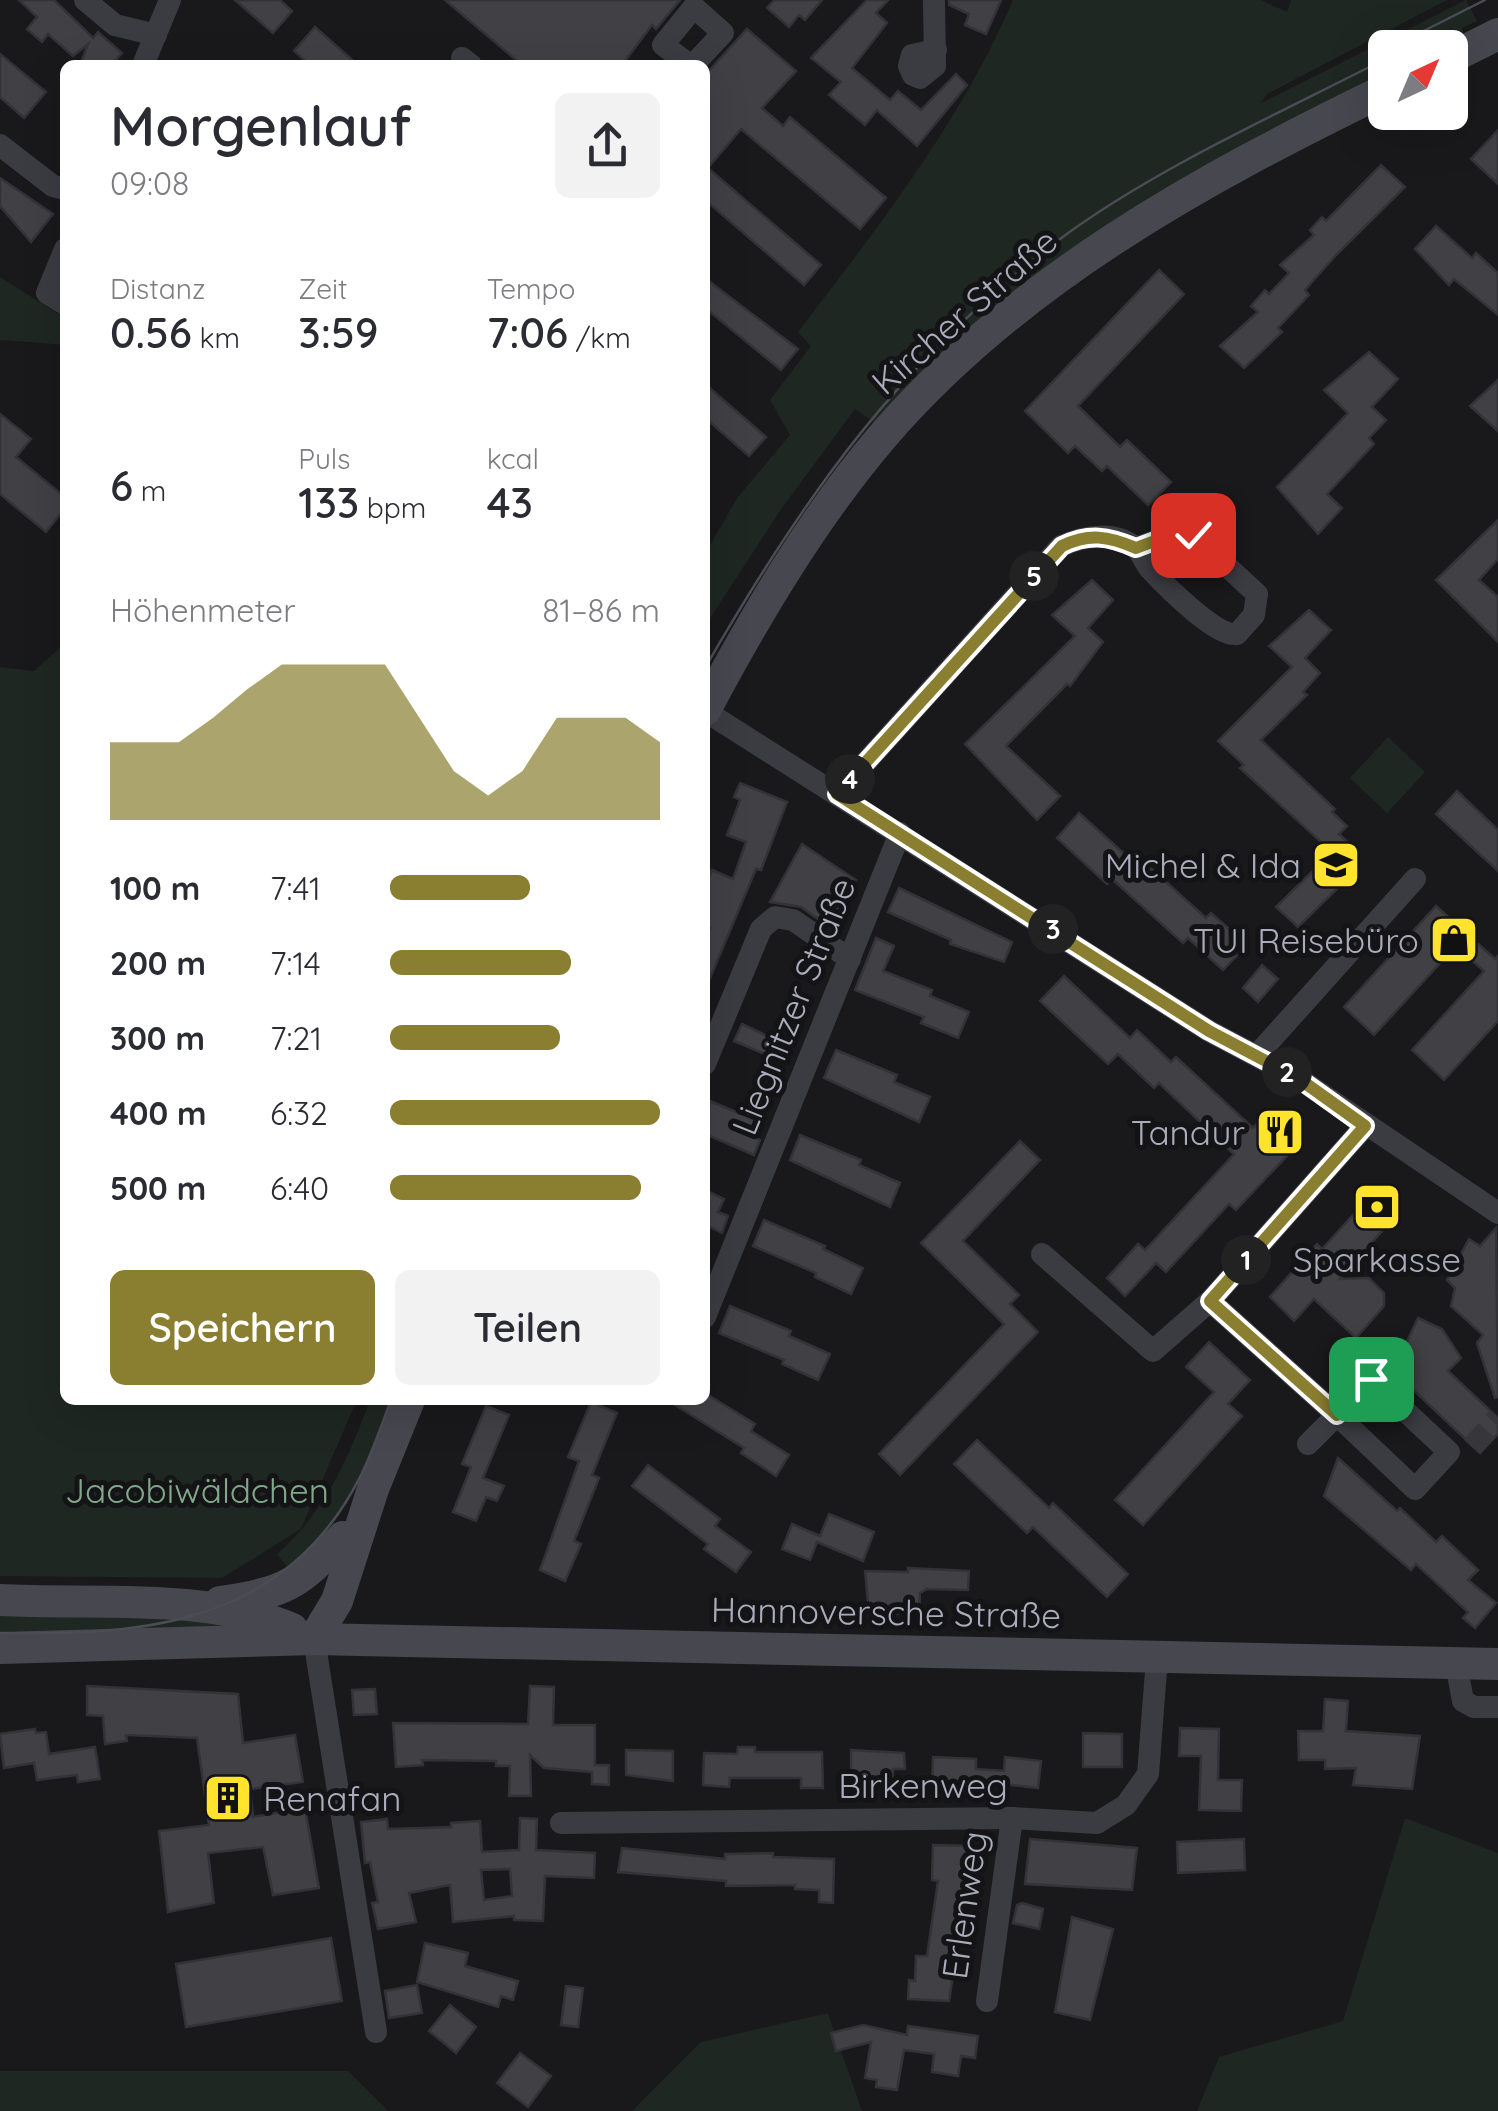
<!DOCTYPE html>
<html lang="de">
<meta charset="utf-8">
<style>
:root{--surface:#fff;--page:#f2f2f3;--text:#2b2b33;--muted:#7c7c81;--accent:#8a7e30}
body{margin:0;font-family:Quicksand,sans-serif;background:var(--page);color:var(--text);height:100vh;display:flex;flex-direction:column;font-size:38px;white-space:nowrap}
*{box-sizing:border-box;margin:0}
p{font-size:32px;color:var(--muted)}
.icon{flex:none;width:55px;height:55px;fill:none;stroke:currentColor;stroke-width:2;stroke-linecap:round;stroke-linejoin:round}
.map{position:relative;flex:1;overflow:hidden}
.side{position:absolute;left:60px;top:60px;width:650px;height:1345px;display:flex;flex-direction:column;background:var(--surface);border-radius:15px;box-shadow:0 10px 40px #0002}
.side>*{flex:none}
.needle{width:65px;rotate:44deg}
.tools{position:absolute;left:1368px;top:30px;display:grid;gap:20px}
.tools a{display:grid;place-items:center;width:100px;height:100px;border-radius:15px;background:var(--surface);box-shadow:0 10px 40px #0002;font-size:50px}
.pin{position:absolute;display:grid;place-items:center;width:85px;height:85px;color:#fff;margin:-42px;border-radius:20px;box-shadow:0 5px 15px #0006}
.km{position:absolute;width:50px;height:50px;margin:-25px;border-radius:50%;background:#222;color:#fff;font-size:28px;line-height:50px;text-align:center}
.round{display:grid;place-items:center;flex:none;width:105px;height:105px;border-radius:15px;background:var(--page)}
.overview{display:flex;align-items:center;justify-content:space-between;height:170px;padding:0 50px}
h1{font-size:55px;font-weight:600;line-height:75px}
.figures{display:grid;grid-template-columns:repeat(3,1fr);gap:15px;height:170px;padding:10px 50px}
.figures div{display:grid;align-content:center}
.figures b{font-size:42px;font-weight:600}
.figures small{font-size:28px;font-weight:400}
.figures p{font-size:28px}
.chart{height:280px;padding:20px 50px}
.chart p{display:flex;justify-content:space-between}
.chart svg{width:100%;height:180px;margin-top:10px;fill:var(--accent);opacity:.7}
.button{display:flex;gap:20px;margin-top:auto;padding:20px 50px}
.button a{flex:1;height:115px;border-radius:15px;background:var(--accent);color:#fff;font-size:40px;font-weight:600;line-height:115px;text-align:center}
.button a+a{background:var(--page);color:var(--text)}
ul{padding:0 50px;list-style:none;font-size:32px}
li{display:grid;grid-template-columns:160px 120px 1fr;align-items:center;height:75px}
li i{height:25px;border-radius:12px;background:var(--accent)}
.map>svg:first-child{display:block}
.green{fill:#1e2721}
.building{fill:#404045;stroke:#333237;stroke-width:2.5;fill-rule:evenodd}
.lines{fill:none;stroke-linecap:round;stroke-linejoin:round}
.minor-tunnel{stroke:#36363b;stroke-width:22;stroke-dasharray:22 11;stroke-linecap:butt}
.minor{stroke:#3b3b42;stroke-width:22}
.secondary{stroke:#474750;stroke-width:32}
.tram{stroke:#4c4c55;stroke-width:2.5}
.route-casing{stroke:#fff;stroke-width:20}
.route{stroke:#8a7e30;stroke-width:12}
.labels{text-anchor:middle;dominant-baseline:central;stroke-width:10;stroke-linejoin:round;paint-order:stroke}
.street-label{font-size:35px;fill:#aaacbb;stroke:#141316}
.poi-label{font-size:35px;fill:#aaacbb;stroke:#141316;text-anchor:end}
.park-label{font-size:35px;fill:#80a88a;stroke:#141316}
</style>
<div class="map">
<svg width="1498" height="2111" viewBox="0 0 1498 2111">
<rect width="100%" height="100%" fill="#19181b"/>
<!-- green -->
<g class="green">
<path d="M1013,0H1261L1287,12L1291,0H1447L1267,94L1261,103L1466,0L1477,21L1462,28L1465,38L1447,47L1385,48V79L1279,132L875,423L855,409L782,508L705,626V554L737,498L790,435L770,400L811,346L798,332C878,227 961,122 1013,0Z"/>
<path d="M0,277L65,318V345L0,340Z"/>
<path d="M65,643V1400H357L301,1529L222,1578L0,1576V667L34,671Z"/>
<path d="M1388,737L1425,772L1387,813L1350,778Z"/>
<path d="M370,1400H396C367,1471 347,1518 291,1572L277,1554C326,1511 347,1461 370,1400Z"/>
<path d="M0,1611L136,1612L270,1627L0,1638Z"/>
<path d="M1405,1818L1498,1853V2111H1197L1219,2057L1343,2021Z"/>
<path d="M828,2013L862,2111H632L701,2042Z"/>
<path d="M0,2071H348L388,2111H0Z"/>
</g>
<!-- building -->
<g class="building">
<path d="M19,0H54L93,38L98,32L122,53L111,65H87L82,60L88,44L73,56L48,34L42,42L27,29L37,17Z"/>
<path d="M235,0H280L292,11L273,33Z"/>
<path d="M445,0H680L656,29L652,25L622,65H522Z"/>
<path d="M774,0H822L805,20L799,15L789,27L767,8Z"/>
<path d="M867,0H888L876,13L887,23L852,68L890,100L898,91L921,110L956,74L967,85L917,146L877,110L865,125L829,95L841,82L811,58Z"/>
<path d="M949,0H1001L986,34L965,25L969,14L949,5Z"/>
<path d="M315,27L358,65H310L294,51Z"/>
<path d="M747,29L796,71L762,108L783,126L790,117L886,198L860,229L741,129L708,168L821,265L804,285L705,200V75Z"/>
<path d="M0,54L46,92L24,118L0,97Z"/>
<path d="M1498,130V184L1471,159Z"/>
<path d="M1381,165L1405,187L1336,255L1305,290L1309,295L1278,328L1282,332L1244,368L1220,346L1258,312L1251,306L1265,290L1269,294L1289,273L1280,265L1314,235L1310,230L1322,217L1326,221Z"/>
<path d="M0,178L53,214L31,242L0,206Z"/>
<path d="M1436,226L1472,258L1476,253L1498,273V315L1454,279L1449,285L1415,249Z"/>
<path d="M1159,270L1184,294L1078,406L1120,447L1127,440L1171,482L1148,505L1107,466L1102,471L1075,446L1068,453L1025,411Z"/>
<path d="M705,278L798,349L781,370L705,308Z"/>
<path d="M1369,352L1398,379L1372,407L1386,420L1369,438L1374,444L1327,494L1342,508L1318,534L1277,487L1348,413L1324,390Z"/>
<path d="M1498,380V431L1470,406Z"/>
<path d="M705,384L766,437L749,456L705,418Z"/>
<path d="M0,414L31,439L16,457L65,497V508L46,532L0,494Z"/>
<path d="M1498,520V559L1479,580L1498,597V642L1436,580Z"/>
<path d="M1092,580L1113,600L1088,628L1103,642L1070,686L1067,684L1006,746L1060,796L1037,820L965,744L1075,636L1052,615Z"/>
<path d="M1309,610L1331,630L1305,658L1320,673L1303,692L1307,695L1261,740L1335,809L1332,812L1347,826L1339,834L1358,852L1338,874L1345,881L1298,927L1276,907L1332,852L1240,768L1244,765L1218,741L1292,667L1269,646Z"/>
<path d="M740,783L787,802L761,870L756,869L705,990V940L710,928L705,926V886L712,870L733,879L746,842L727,835L740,800L734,797Z"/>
<path d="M1457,791L1498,830V871L1436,814Z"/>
<path d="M1079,813L1130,859L1135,854L1206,918L1211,913L1247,945L1223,970L1188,938L1183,943L1112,879L1107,884L1057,838Z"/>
<path d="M802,844L856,880L828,923L835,931L801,907L770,902Z"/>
<path d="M899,888L1012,942L1004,962L950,944L951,940L888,912Z"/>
<path d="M1436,906L1495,959L1498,956V1021L1444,1080L1412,1050L1484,971L1456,946L1374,1035L1344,1007Z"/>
<path d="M876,938L894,946L883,971L932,990L930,996L969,1012L958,1038L921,1023L924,1017L855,990Z"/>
<path d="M1262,965L1278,979L1258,1002L1243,988Z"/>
<path d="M1064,976L1130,1038L1137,1030L1171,1062L1176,1057L1253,1128L1268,1112L1300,1142L1236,1210L1229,1204L1166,1272L1156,1263L1125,1296L1107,1278L1138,1244L1145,1250L1234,1154L1159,1083L1154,1088L1118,1054L1108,1064L1040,1001Z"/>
<path d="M742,1024L786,1045L779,1060L734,1041Z"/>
<path d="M836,1050L897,1075L894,1082L930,1097L919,1122L824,1078Z"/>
<path d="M710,1101L756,1120L750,1135L760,1140L754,1155L705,1134Z"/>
<path d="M800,1135L861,1160L859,1165L900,1183L890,1207L790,1160Z"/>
<path d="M1020,1141L1040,1160L963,1241L1019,1295L1010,1304L1038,1332L900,1475L879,1454L1004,1324L921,1243Z"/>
<path d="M705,1190L724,1199L718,1212L728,1216L722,1233L710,1227L705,1238Z"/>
<path d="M1373,1193L1396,1215L1340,1279L1369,1278L1384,1293V1306L1356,1338L1314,1299L1294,1321L1270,1297L1317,1244L1322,1249Z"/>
<path d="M764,1220L825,1246L823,1249L863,1268L851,1294L815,1277L816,1273L753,1246Z"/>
<path d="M1496,1228L1498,1397L1495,1398L1477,1343L1483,1335L1451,1306L1455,1288L1447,1280L1469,1239L1480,1246Z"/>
<path d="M730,1306L791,1331L789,1336L830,1354L818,1380L782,1364L784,1360L719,1333Z"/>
<path d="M1418,1318L1442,1329L1461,1358L1448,1371L1498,1418V1434L1480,1453L1388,1366L1403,1350Z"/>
<path d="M1209,1342L1250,1380L1228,1404L1242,1416L1143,1525L1115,1500L1214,1392L1186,1367Z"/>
<path d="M705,1393L755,1424L751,1431L789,1455L776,1476L741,1453L744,1448L667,1400H705Z"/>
<path d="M591,1402L617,1413L592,1475L599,1478L574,1541L581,1544L565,1581L540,1570L579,1461L568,1457Z"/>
<path d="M486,1406L509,1415L483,1478L504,1486L497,1501L486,1497L476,1521L453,1512L471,1467L462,1464Z"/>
<path d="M977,1440L1049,1508L1053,1503L1128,1574L1107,1597L1033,1527L1027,1533L954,1464Z"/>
<path d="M1338,1458L1397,1511L1400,1508L1436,1542L1442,1536L1478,1570L1468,1580L1496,1603L1475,1628L1463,1618L1468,1612L1416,1564L1411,1570L1324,1496Z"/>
<path d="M648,1465L720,1519L715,1526L751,1552L736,1572L704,1549L708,1544L632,1486Z"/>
<path d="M829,1514L874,1532L863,1561L817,1542L810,1560L782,1549L792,1524L820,1536Z"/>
<path d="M908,1568L969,1571L968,1590L927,1589L920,1593L919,1614L869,1613L865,1571L908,1572Z"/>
<path d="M87,1686L238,1694L243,1743L295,1735L303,1782L250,1789L253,1817L305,1808L319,1888L273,1895L263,1847L208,1853L214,1903L168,1912L159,1831L209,1825L197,1738L126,1735L127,1741L105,1744L103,1716L87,1715Z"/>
<path d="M530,1686L554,1687L553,1725H595V1765H609V1785L592,1784V1772L544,1768L530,1755L531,1796H509L510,1766H496V1761L422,1760L423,1765L396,1767L393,1723L528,1724Z"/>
<path d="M375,1689L377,1714L354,1715L352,1690Z"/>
<path d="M1325,1699L1348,1701L1346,1731L1420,1736L1412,1789L1353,1785L1356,1768L1325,1769V1760H1299L1298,1731H1323Z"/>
<path d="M1180,1728L1219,1729L1218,1780H1242L1241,1811L1199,1810L1201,1756H1179Z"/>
<path d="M35,1729L36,1733L46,1732L49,1754L95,1747L100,1779L78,1782L77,1775L37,1780L34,1763L4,1768L0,1734Z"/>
<path d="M1083,1733L1122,1734V1767H1083Z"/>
<path d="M738,1747H755V1752H822L823,1788H801V1778H730L729,1787L703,1785L704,1753L737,1754Z"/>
<path d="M626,1750L673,1751V1781L626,1775Z"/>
<path d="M851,1750L904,1753L905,1769H893V1781H851Z"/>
<path d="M933,1757L976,1759V1769L1004,1771L1005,1757L1041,1761L1038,1788L984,1782L975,1790L932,1788Z"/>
<path d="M520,1818L537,1819L536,1850L595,1853L594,1878L545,1876L543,1921L514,1920V1916L453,1922L450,1885L409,1893L416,1922L378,1929L372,1903L378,1902L370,1862L365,1863L361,1822L387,1819L388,1829L451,1827V1823L480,1821L482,1852L519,1850ZM510,1869L512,1896L484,1900L481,1870Z"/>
<path d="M1030,1839L1137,1848L1132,1890L1025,1884Z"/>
<path d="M1244,1839L1245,1870L1178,1873L1177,1842Z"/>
<path d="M933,1845L970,1846V1869L977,1870V1897L965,1896L949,2001L908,1999L909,1980L915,1981L916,1956H927L938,1881L932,1880Z"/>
<path d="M622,1848L725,1859V1854L773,1853V1857L834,1859L833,1903L819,1902V1890L795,1889V1885L726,1886V1881L618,1872Z"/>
<path d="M1022,1903L1043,1909L1039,1929L1013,1923L1017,1905Z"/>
<path d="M1072,1917L1113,1929L1090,2020L1055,2012Z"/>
<path d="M331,1938L342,2001L186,2027L176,1964Z"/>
<path d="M425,1943L468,1953L465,1966L518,1981L513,2000L501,1996L498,2007L417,1982Z"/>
<path d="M417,1985L422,2013L389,2018L385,1991Z"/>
<path d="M566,1986L583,1988L578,2027L561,2025Z"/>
<path d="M450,2005L476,2027L456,2053L429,2031Z"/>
<path d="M863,2025L907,2035L908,2026L978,2036L975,2058L961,2056L958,2076L932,2072L934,2054L904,2050L897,2090L876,2087L877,2080L865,2078L871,2042L836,2051L831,2033Z"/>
<path d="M520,2053L551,2076L528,2107L497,2083Z"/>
</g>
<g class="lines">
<!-- minor-tunnel -->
<path class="minor-tunnel" d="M1472,1447L1498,1418"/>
<!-- minor -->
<g class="minor">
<path d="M85,0L115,25L156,35"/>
<path d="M934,0L935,66L920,78L913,75L909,66L912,55L936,50"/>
<path d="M462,58L471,65"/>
<path d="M143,65L170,0"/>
<path d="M690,65L663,45L694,7L723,33L693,65"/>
<path d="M0,145L53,186L65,189"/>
<path d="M65,249L47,293L65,304"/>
<path d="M705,711L1209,1031L1298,1078L1498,1213"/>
<path d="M837,794L1061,546C1084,536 1116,530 1137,549C1142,554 1145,563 1150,569C1165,585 1218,639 1237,634L1254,615L1257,594L1193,535L1160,539L1137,548"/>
<path d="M1257,1055L1415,879"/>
<path d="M705,1064L761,929L775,917L793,920L850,959"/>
<path d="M1042,1254L1153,1351L1210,1301L1365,1126"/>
<path d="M1210,1301L1337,1415L1308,1444"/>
<path d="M705,1317L900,833"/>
<path d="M1371,1379L1449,1452L1415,1489L1337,1415Z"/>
<path d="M314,1639L376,2032"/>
<path d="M1456,1663L1463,1701L1474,1707H1498"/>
<path d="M561,1823L1012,1818L1097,1823L1126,1805L1148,1774L1157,1658"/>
<path d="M987,2001L1012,1818"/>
</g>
<!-- secondary -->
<g class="secondary">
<path d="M1450,58L1498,34"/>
<path d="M705,710C755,616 813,518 882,437C1017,280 1202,179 1385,90"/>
<path d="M0,1600C91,1605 207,1592 292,1629"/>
<path d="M220,1602C287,1592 297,1585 343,1537"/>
<path d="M314,1639L337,1601L373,1489L409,1400"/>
<path d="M0,1648L314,1639L1498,1664"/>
</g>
<!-- tram -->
<g class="tram">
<path d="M1390,48L1485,0"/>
<path d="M705,668C804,496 900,360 1060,239C1154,169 1280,113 1385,59"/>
<path d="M0,1633C145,1636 284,1624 359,1479C372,1454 381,1426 391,1400"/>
</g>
</g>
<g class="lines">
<!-- route casing -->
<g class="route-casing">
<path id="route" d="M1193,535L1160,539L1136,548C1108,536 1089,533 1062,546L837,794L1209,1031L1298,1078L1365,1126L1210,1301L1337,1415L1371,1379"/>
</g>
<!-- route -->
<use href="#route" class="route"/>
</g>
<!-- icons -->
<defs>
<g id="school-square" transform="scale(2.5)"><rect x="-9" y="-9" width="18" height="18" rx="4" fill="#ffe32c" stroke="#141316"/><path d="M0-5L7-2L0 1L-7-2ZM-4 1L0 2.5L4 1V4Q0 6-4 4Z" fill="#111"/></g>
<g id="shop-square" transform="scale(2.5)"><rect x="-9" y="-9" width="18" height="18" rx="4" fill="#ffe32c" stroke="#141316"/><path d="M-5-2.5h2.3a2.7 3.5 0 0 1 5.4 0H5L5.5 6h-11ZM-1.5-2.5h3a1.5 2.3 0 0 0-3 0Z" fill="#111"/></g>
<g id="restaurant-square" transform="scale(2.5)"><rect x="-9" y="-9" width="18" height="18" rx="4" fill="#ffe32c" stroke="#141316"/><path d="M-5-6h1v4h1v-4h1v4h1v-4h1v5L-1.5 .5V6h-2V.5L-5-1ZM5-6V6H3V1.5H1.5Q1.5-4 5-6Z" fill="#111"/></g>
<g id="bank-square" transform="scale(2.5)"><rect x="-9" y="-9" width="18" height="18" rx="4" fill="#ffe32c" stroke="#141316"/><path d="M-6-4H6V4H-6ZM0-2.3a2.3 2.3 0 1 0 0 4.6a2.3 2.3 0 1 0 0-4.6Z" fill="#111"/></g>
<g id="building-square" transform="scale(2.5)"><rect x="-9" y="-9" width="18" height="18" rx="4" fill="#ffe32c" stroke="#141316"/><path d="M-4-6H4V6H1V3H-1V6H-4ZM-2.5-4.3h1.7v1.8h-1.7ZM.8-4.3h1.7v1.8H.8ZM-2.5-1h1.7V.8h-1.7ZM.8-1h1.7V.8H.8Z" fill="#111"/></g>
</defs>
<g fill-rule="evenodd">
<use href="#school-square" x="1336" y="865"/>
<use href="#shop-square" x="1454" y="940"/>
<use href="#restaurant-square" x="1280" y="1132"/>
<use href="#bank-square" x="1377" y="1207"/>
<use href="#building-square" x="228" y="1798"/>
</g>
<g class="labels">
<!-- street labels -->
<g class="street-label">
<text transform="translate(964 311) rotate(-41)">Kircher Straße</text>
<text transform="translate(793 1006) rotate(-68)">Liegnitzer Straße</text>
<text transform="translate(886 1612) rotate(1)">Hannoversche Straße</text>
<text x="923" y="1785">Birkenweg</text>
<text transform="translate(964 1905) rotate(-82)">Erlenweg</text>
</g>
<!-- poi labels -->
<g class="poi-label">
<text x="1301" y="865">Michel &amp; Ida</text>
<text x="1419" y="940">TUI Reisebüro</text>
<text x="1245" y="1132">Tandur</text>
<text x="1377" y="1259" text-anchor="middle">Sparkasse</text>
<text x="263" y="1798" text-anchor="start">Renafan</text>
</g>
<!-- park labels -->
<g class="park-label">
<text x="197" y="1490">Jacobiwäldchen</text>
</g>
</g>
</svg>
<div class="tools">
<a><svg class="needle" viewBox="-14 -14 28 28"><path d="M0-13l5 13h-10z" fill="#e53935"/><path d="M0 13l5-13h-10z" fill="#7c7c81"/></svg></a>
</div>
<div class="pin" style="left:1371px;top:1379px;background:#1e9e55"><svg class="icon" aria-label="arrive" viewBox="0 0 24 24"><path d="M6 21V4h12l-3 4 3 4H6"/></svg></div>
<div class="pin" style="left:1193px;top:535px;background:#d93025"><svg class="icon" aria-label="check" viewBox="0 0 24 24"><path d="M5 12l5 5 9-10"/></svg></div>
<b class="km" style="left:1246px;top:1260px">1</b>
<b class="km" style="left:1287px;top:1072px">2</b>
<b class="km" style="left:1053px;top:929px">3</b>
<b class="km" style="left:850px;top:779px">4</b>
<b class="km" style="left:1034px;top:576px">5</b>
<section class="side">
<div class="overview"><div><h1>Morgenlauf</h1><p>09:08</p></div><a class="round"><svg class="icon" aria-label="share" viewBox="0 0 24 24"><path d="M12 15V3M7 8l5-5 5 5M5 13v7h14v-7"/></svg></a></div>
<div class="figures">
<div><p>Distanz</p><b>0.56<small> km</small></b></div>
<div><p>Zeit</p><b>3:59</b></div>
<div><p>Tempo</p><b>7:06<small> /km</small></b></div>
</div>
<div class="figures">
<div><b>6<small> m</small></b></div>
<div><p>Puls</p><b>133<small> bpm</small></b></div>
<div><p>kcal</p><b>43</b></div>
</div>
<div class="chart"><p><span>Höhenmeter</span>81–86 m</p>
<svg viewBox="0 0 160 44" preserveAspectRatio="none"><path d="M0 44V25L10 25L20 25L30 19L40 12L50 6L60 6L70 6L80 6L90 19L100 32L110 38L120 32L130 19L140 19L150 19L160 25V44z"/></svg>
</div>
<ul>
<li><b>100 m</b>7:41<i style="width:52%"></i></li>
<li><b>200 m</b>7:14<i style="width:67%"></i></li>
<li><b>300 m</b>7:21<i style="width:63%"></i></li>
<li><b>400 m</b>6:32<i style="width:100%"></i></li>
<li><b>500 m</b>6:40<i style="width:93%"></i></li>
</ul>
<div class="button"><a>Speichern</a><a>Teilen</a></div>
</section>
</div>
